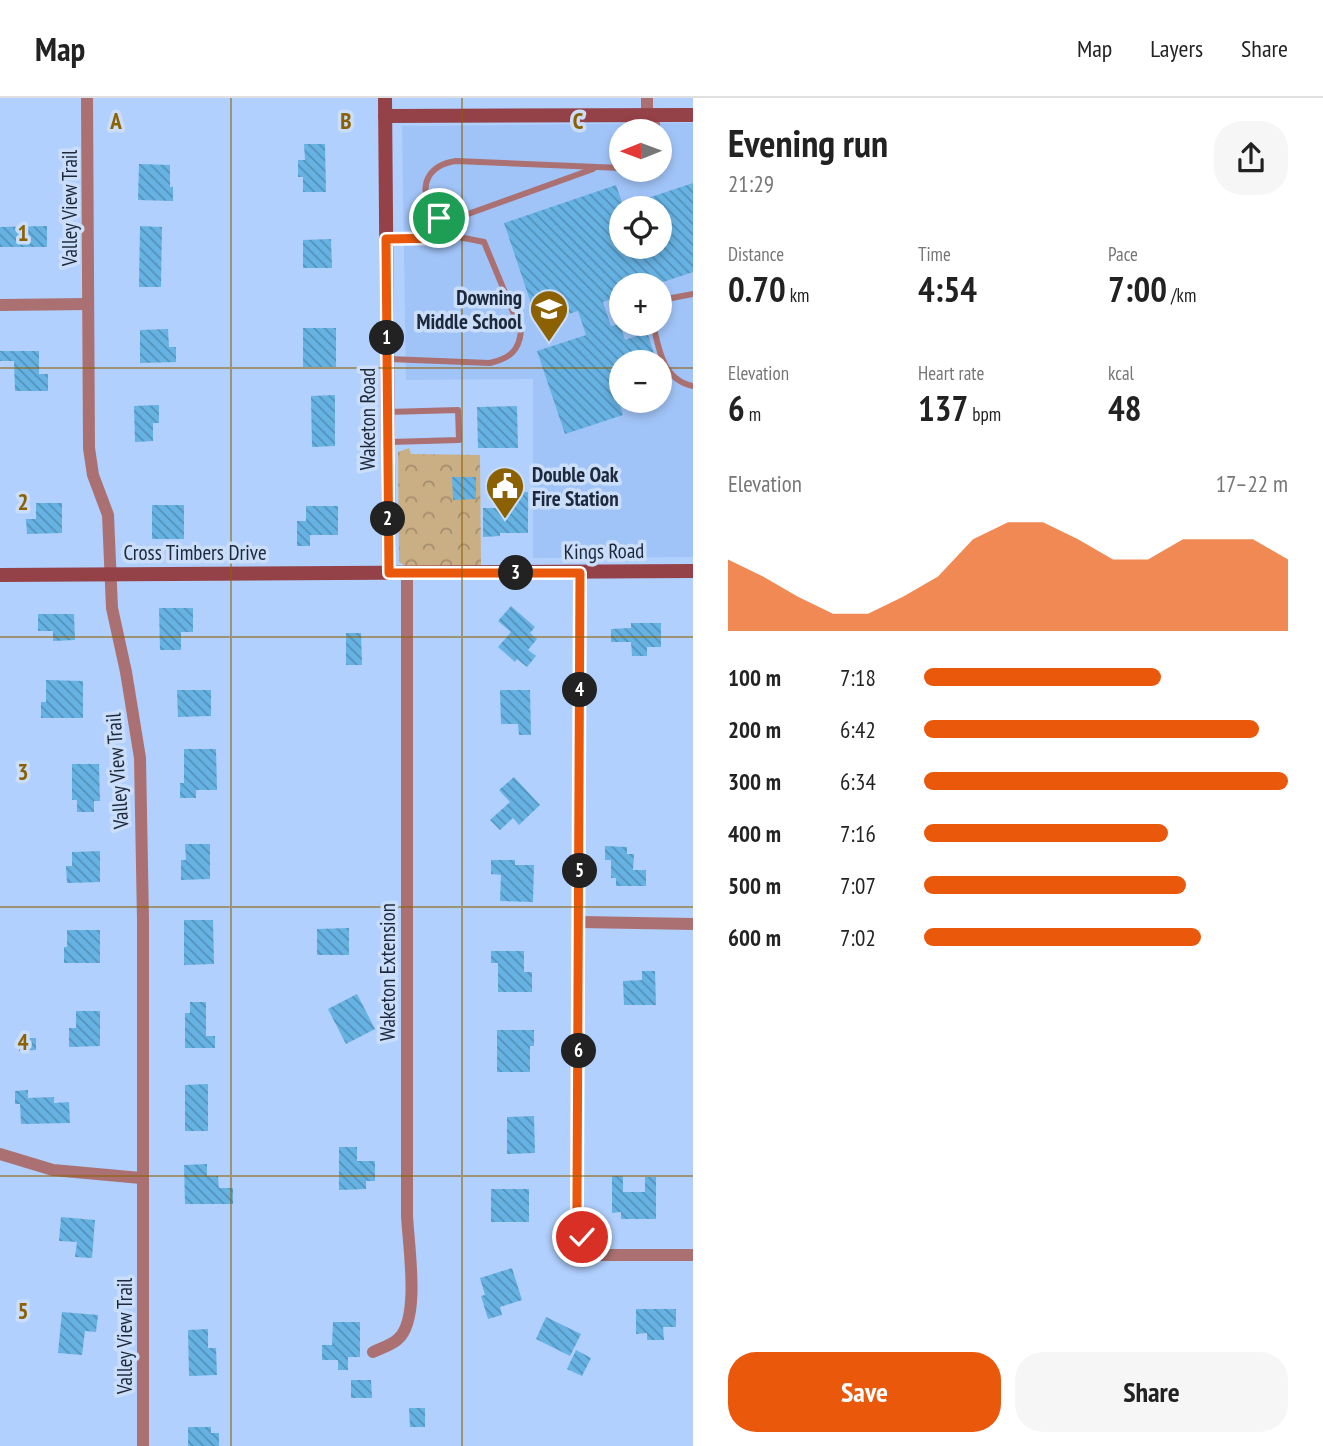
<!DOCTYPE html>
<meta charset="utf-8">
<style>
:root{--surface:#fff;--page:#f6f6f6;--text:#222;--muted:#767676;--line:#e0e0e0;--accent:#ea580c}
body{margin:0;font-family:"PT Sans Narrow",sans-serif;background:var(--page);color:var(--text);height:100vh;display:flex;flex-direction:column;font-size:26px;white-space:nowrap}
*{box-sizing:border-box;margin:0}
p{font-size:23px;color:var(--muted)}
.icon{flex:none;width:38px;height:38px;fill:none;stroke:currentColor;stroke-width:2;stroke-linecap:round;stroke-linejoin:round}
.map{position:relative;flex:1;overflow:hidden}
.panel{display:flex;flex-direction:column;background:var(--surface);width:630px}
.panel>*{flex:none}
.needle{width:46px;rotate:269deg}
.controls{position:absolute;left:609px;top:21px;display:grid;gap:14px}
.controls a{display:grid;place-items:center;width:63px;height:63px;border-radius:50%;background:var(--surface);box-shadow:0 4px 10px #0003;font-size:35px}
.pin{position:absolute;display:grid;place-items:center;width:60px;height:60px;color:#fff;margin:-30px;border:4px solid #fff;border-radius:50%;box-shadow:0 2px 7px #0007}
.km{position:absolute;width:35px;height:35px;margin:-18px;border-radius:50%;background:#222;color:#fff;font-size:19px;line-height:35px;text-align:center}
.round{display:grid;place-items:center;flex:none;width:74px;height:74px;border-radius:28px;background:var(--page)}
.head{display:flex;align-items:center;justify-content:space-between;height:119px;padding:0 35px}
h1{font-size:38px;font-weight:600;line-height:52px}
.metrics{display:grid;grid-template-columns:repeat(3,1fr);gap:10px;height:119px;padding:7px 35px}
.metrics div{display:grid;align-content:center}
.metrics b{font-size:35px;font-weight:600}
.metrics small{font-size:19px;font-weight:400}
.metrics p{font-size:19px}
.chart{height:196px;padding:14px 35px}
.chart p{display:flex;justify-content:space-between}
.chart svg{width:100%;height:126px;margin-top:7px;fill:var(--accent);opacity:.7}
.primary-button{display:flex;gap:14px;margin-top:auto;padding:14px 35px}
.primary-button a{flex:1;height:80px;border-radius:28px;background:var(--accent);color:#fff;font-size:28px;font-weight:600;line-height:80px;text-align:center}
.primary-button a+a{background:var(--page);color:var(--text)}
ul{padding:0 35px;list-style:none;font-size:23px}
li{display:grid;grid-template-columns:112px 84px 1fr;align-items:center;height:52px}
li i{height:18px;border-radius:9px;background:var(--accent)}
header{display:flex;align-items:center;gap:42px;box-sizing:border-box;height:98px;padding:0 35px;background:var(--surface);border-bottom:2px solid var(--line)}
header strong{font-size:33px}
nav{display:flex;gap:38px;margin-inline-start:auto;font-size:24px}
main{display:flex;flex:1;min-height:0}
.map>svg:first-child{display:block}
.built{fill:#a1c4f8;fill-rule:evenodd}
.forest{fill:url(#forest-crowns)}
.building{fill:url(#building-back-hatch)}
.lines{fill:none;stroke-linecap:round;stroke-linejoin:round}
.lane{stroke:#ab7172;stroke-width:6}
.street{stroke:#ab7172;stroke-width:12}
.secondary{stroke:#944147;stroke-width:14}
.route-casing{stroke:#fff;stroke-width:14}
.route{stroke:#ea580c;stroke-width:9}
.grid{fill:none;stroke:#8c6104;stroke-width:2;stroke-opacity:0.55}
.labels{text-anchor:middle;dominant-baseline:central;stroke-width:7;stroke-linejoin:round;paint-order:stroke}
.street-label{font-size:21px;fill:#1d283a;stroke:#caddf9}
.poi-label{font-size:21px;font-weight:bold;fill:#1d283a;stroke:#caddf9;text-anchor:end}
.grid-label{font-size:23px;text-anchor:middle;font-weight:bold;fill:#8c6104;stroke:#caddf9;stroke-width:7;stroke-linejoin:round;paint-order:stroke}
</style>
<header>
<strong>Map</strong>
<nav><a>Map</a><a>Layers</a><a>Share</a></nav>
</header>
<main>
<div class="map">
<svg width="693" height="1348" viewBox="0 0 693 1348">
<defs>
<pattern id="forest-crowns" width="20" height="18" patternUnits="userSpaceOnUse" patternTransform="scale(1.75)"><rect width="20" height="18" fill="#caaf84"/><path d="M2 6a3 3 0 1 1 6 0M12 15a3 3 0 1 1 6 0" fill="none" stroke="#a38e6d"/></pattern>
<pattern id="building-back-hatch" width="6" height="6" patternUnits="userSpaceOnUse" patternTransform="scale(1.75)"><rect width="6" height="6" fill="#66b2e3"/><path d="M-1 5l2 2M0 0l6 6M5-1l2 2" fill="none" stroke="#5391b9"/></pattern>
</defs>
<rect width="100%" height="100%" fill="#b1d0fe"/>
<!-- built -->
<path class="built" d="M693,25V459L533,460V281L406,282L402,28ZM621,33H660V72H621ZM621,110H660V149H621ZM621,187H660V226H621ZM621,264H660V303H621Z"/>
<!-- forest -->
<path class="forest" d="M409,350L411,356L480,357L481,469L405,468L399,464L398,354Z"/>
<!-- building -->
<g class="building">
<path d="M304,46H325L326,94H303V79H298V62H305Z"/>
<path d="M139,66L170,67V89H173V103L138,102Z"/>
<path d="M693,85V174L654,187H621V198L603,204L611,228L620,226L625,242L647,234L657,264H621V297L617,298L623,317L565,336L537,253L586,237L578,213L538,226L504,125L616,87L624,110H621V149H660V110L624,108Z"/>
<path d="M47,128V149H0V129Z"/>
<path d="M140,128L162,129L161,189H139Z"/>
<path d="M331,141L332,170H303V142Z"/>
<rect x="303" y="230" width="33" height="39"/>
<path d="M168,231L169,249H176V264L140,265V232Z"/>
<path d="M0,253H39V276H48V293H15L14,263H0Z"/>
<path d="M335,297V348L312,349L311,298Z"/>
<path d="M159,307V325H153V343L135,344L134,308Z"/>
<path d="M517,308L518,350H478L477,309Z"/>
<path d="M452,379H476V401L453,402Z"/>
<path d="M509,394H528V435H500V438L483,439V410H509Z"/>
<path d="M36,405H62V435L27,436L26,421H36Z"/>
<rect x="152" y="407" width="32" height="34"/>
<path d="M306,408H338V437H310V448H297V423H306Z"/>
<path d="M511,508L535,529L530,535L537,541L528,552L536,558L527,569L517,561L515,564L498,549L511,534L498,523Z"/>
<path d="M159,510H193V534H181V552H160Z"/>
<path d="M38,516H74L75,542L53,543V533H38Z"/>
<path d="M631,525H661V549H647V558H632L631,544H611V531L631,530Z"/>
<path d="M346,535H361L362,567H346Z"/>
<path d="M46,582L83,583V620H41V604H46Z"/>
<path d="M177,592H211V618L178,619Z"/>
<path d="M500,592H530L531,637H519L518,626H501Z"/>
<path d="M184,651H216L217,692H196V700H180V685H184Z"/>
<path d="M72,666H99L100,703H94V714H77V702H72Z"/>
<path d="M514,679L540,707L519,727L513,720L500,732L490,722L510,704L499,692Z"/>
<path d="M185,746H210V781L181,782V762H186Z"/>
<path d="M605,748L627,749V756H634L633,772H646V788H616V780H611V762H605Z"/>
<path d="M100,753V784L67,785L66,768H72V754Z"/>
<path d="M491,762H515V767H534L533,804L500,803L501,777L491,776Z"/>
<path d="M184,822H213L214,866L184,867Z"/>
<path d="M349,830V857H317V831Z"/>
<path d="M67,832H100V865H64V849H67Z"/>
<path d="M491,853H524V874H532V894H498V865H491Z"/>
<path d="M642,873H655L656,907H624L623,883L642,882Z"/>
<path d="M357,896L375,931L346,946L328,911Z"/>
<path d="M190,904H206V938H215V950H185V915H190Z"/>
<path d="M76,913H100V948L69,949V930H76Z"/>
<path d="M497,932H534V948H530V974H497Z"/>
<path d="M19,940H36V952L19,953Z"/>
<path d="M208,986V1033H185V987Z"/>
<path d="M28,992V1000L54,999V1005L69,1004L70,1025L21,1026L20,1006H15V993Z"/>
<path d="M534,1018L535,1055L507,1056V1019Z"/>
<path d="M339,1049H357V1063H375V1083H366V1091L339,1092Z"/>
<path d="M207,1066V1078H218L219,1090H233V1106H185L184,1067Z"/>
<path d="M612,1078H623V1094H645V1079H656V1121H621V1114L612,1115Z"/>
<rect x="491" y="1091" width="38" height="33"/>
<path d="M61,1119L95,1122L92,1160L75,1159L77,1144L59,1143Z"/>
<path d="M512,1170L522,1202L500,1209L502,1217L488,1221L481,1198L485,1197L480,1180Z"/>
<path d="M636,1211H676V1229H663L664,1242H647V1235L636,1236Z"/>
<path d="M62,1214L98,1217L96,1234L85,1233L82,1257L58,1255Z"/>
<path d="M546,1219L581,1236L570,1258L536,1241Z"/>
<path d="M333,1224H360V1259H348V1272H338V1262H322V1247H332Z"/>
<path d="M208,1231V1250H216L217,1277L189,1278L188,1232Z"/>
<path d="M576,1252L591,1260L582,1278L567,1271Z"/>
<path d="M351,1282H371L372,1300H351Z"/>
<path d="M409,1310H425V1329H410Z"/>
<path d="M188,1329H211V1335H219V1348H188Z"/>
</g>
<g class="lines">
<!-- lane -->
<g class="lane">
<path d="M651,20L657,26V33"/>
<path d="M639,33V26L644,20"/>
<path d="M443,125L593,71"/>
<path d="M447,140C443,121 439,125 431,111C418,86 429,67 456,63L621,70"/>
<path d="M386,141L459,139L484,144L521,233C519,253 510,260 490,265L389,261"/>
<path d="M660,207L672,200L693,196"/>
<path d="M653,226C659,252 663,282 693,288"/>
<path d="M388,314L458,312L459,342L390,344"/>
</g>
<!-- street -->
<g class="street">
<path d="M87,0L89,350L93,377L108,417L112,510L126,574L140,660L143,822V1348"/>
<path d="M647,16V0"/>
<path d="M0,207L88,206"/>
<path d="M580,475L577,1130L591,1157H693"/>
<path d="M580,824L693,826"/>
<path d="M0,1056L53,1072L141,1080"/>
<path d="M373,1254C381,1250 392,1247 398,1241C421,1221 408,1146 407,1117V476"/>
</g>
<!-- secondary -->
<g class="secondary">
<path d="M385,0L389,475"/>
<path d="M385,18L693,17"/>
<path d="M0,477L693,473"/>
</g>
</g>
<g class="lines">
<!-- route casing -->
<g class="route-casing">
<path id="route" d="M439,120L443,125L447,140L386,141L389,475H580L577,1102V1130L582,1139"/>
</g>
<!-- route -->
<use href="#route" class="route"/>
</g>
<!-- grid -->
<path class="grid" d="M231,0V1348M462,0V1348M0,270H621M660,270H693M0,539H693M0,809H693M0,1078H693"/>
<!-- icons -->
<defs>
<g id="school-pin" transform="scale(2.0125)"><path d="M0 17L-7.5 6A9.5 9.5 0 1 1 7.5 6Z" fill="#8c6104" stroke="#caddf9"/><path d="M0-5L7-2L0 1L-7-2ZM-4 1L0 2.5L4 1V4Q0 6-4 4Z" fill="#fff"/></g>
<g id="civic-pin" transform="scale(2.0125)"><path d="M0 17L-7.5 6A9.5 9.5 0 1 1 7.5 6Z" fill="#8c6104" stroke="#caddf9"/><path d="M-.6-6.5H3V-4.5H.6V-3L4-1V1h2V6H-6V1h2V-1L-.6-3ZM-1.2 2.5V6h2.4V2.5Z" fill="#fff"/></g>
</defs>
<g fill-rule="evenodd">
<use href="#school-pin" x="549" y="211"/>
<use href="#civic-pin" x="505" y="388"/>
</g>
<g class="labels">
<!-- street labels -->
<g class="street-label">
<text transform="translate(69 110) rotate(-90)">Valley View Trail</text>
<text transform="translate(367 321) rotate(-90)">Waketon Road</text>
<text transform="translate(604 453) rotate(-1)">Kings Road</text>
<text x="195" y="454">Cross Timbers Drive</text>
<text transform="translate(117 673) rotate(-94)">Valley View Trail</text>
<text transform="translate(387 874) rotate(-90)">Waketon Extension</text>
<text transform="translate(124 1238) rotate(-90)">Valley View Trail</text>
</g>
<!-- poi labels -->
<g class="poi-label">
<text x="522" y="199">Downing<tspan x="522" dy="24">Middle School</tspan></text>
<text x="532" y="376" text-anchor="start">Double Oak<tspan x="532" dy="24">Fire Station</tspan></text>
</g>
</g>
<g class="grid-label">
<text x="116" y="31">A</text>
<text x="346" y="31">B</text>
<text x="578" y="31">C</text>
<text x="23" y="143">1</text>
<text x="23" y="412">2</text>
<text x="23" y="682">3</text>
<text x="23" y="952">4</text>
<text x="23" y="1221">5</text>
</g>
</svg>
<div class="controls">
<a><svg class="needle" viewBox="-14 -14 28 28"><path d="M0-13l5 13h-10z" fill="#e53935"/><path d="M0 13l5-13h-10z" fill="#767676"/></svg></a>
<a><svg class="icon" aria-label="locate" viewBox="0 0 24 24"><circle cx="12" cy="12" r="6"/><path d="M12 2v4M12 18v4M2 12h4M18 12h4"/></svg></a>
<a>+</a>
<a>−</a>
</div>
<div class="pin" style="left:439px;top:120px;background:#1e9e55"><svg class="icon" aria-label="arrive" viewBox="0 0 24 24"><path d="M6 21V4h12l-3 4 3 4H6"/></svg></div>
<div class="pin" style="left:582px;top:1139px;background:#d93025"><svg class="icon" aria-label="check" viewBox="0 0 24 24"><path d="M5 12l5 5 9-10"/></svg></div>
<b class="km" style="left:387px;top:240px">1</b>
<b class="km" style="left:388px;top:421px">2</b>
<b class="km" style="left:516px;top:475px">3</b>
<b class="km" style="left:580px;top:592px">4</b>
<b class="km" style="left:580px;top:773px">5</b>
<b class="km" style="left:579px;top:953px">6</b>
</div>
<section class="panel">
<div class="head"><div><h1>Evening run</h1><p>21:29</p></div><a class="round"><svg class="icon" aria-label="share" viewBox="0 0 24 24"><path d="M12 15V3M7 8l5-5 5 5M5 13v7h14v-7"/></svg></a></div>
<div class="metrics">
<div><p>Distance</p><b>0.70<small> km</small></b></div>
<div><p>Time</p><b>4:54</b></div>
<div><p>Pace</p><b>7:00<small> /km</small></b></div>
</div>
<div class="metrics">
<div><p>Elevation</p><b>6<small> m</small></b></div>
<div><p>Heart rate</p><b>137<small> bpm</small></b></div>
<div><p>kcal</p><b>48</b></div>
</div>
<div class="chart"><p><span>Elevation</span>17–22 m</p>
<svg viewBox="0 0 160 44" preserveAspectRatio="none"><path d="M0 44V19L10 25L20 32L30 38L40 38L50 32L60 25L70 12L80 6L90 6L100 12L110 19L120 19L130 12L140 12L150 12L160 19V44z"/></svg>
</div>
<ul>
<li><b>100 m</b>7:18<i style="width:65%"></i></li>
<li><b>200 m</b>6:42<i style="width:92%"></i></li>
<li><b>300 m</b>6:34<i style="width:100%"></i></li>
<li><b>400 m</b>7:16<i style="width:67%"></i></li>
<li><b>500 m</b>7:07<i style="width:72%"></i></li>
<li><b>600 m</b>7:02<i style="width:76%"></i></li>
</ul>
<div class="primary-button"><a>Save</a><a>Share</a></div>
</section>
</main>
